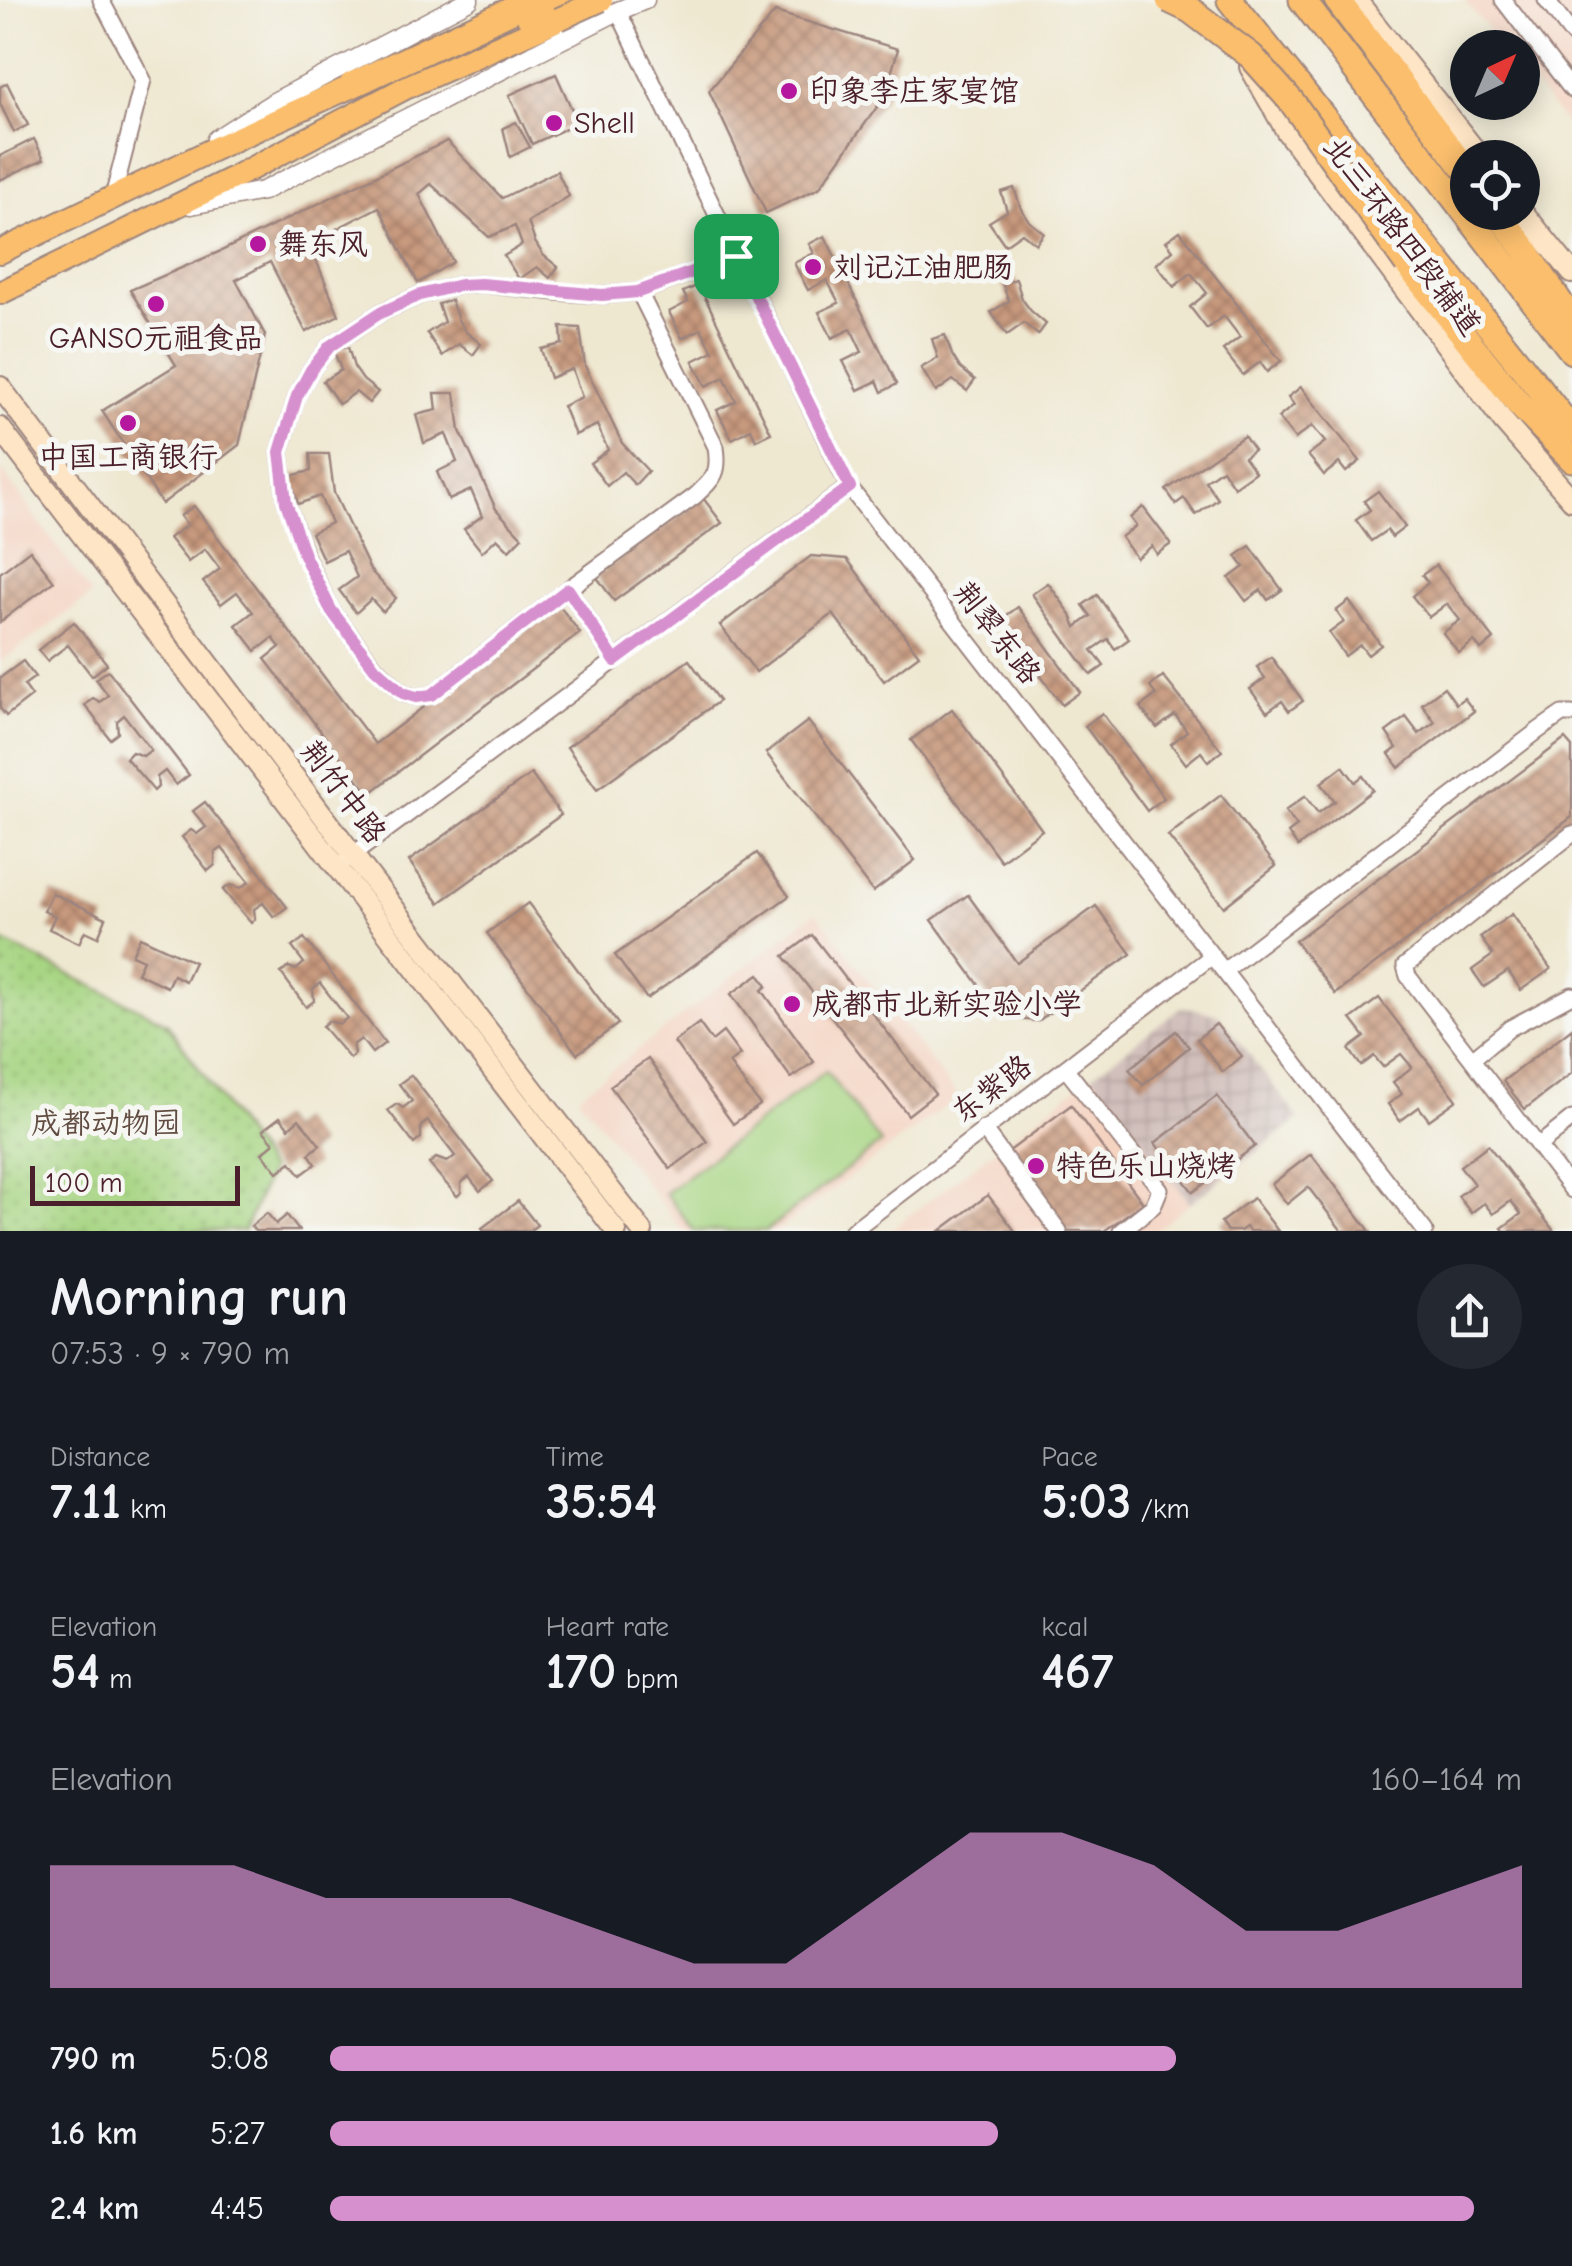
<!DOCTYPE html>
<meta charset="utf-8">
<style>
:root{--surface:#171b24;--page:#242831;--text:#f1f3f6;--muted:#9ea1a6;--accent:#d690ce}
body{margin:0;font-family:"Comic Neue","LXGW WenKai TC",sans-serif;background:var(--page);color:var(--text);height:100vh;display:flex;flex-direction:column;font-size:38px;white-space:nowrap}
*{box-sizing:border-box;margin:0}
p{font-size:32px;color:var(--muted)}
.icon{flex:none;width:55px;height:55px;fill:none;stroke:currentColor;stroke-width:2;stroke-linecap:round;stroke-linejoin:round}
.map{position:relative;height:1231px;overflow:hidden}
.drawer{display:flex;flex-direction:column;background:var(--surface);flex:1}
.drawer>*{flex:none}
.needle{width:65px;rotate:44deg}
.controls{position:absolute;left:1450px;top:30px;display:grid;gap:20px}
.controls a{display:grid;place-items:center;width:90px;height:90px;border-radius:50%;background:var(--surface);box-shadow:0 5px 25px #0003;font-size:50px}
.scale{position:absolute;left:30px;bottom:25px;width:210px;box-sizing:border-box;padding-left:10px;border:5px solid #4a1f2b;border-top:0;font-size:28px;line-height:35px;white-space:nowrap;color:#4a1f2b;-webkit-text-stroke:8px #f6f6f2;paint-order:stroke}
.pin{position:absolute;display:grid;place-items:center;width:85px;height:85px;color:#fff;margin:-42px;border-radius:20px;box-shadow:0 5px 15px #0006}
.round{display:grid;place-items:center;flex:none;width:105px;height:105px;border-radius:52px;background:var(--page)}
.head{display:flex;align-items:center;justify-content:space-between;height:170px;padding:0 50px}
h1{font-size:55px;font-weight:800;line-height:75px}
.figures{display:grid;grid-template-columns:repeat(3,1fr);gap:15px;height:170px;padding:10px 50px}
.figures div{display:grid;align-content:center}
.figures b{font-size:50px;font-weight:800}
.figures small{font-size:28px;font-weight:400}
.figures p{font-size:28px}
.chart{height:280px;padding:20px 50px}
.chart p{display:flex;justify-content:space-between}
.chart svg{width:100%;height:180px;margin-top:10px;fill:var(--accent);opacity:.7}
ul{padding:0 50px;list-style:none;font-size:32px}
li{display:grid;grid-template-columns:160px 120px 1fr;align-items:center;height:75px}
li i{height:25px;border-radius:12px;background:var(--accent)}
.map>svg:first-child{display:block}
.built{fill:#f5d3c1}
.industrial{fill:url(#industrial-grid)}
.grass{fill:#a7d583;stroke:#787a57;stroke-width:2.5}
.park{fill:url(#park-dots);stroke:#787a57;stroke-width:2.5}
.building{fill:url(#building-cross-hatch)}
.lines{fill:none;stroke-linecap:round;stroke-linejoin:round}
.minor-casing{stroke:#9c847e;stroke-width:19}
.tertiary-casing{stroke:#9c847e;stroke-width:21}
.secondary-casing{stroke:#9c847e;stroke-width:24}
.primary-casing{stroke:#9c847e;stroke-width:26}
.trunk-casing{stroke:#9c847e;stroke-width:29}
.minor{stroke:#fff;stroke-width:15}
.tertiary{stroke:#fff;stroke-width:18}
.secondary{stroke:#fde5c5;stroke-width:20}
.primary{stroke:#fabe6d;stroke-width:22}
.trunk{stroke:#fabe6d;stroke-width:25}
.primary-bridge-casing{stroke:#9c847e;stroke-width:26;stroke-linecap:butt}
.trunk-bridge-casing{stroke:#9c847e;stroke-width:29;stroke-linecap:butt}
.primary-bridge{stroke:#fabe6d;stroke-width:22}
.trunk-bridge{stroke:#fabe6d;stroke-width:25}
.route-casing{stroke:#fff;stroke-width:20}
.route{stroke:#d690ce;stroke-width:12}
.poi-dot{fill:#b5179e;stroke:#f6f6f2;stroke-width:4}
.labels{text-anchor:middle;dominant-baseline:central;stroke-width:10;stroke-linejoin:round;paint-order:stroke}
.poi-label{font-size:30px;fill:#4a1f2b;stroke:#f6f6f2;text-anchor:start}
.street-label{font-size:30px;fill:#4a1f2b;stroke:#f6f6f2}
.park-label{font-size:30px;fill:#614c41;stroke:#f6f6f2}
</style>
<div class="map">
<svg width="1572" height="1231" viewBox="0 0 1572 1231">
<defs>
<pattern id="industrial-grid" width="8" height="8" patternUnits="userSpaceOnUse" patternTransform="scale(2.5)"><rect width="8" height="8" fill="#d1c0bc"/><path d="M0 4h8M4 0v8" fill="none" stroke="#b5a5a2"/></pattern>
<pattern id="park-dots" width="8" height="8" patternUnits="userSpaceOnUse" patternTransform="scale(2.5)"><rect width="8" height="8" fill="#a7d583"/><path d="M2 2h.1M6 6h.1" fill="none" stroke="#91b671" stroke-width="1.8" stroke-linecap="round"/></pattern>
<pattern id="building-cross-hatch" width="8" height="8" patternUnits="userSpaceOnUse" patternTransform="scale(2.5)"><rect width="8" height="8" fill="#c89a7e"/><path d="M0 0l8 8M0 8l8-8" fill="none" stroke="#a47d67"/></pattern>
</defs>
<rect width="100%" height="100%" fill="#f6f6f2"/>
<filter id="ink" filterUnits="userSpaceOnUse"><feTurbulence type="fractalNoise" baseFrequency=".01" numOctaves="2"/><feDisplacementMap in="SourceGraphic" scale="20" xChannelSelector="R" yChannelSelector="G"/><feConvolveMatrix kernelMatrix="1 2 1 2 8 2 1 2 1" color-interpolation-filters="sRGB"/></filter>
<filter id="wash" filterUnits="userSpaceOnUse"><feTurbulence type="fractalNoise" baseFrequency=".0048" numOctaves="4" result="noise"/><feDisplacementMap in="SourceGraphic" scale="40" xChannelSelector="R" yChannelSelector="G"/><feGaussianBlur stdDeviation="2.25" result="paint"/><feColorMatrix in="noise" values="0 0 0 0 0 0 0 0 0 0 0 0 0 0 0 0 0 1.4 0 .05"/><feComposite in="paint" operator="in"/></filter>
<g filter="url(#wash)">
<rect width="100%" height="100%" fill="#efe8d1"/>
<!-- built -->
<g class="built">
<path d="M1464,0H1572V132L1523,71L1522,48L1503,47Z"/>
<path d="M0,468L92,595L0,662Z"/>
<path d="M816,912L958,1097L776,1231H683L578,1096Z"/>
<path d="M1092,1076L1190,1203L1154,1231H889Z"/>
</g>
<!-- industrial -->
<path class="industrial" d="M1181,1007L1218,1014L1299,1119L1190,1203L1092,1076Z"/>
<!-- grass -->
<path class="grass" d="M826,1071L881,1143L766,1231H694L665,1193Z"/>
<!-- park -->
<path class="park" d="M0,940L166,1022L270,1170L244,1231H0Z"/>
<g id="blocks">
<!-- building -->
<g class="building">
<path d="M775,12L898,49L885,96L819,188L766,213L709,91Z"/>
<path d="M556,74L578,123L532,144L509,95Z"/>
<path d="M7,83L28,125L14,132L0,104V87Z"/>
<path d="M516,122L530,147L510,157L503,128Z"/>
<path d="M34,139L44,159L0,180V156Z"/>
<path d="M447,141L502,198L557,171L569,196L528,222L535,242L543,255L558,267L550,278L537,267L519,279L504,256L522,245L515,226L489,237L431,184L419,194L453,262L418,283L379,207L309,243L339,315L306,332L270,262L236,280L265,335L239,445L162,504L102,411L176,365L130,290L221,251Z"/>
<path d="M1014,188L1021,209L1029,221L1044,233L1036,244L1022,233L1005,245L989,222L1007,211L1001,192Z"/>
<path d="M1180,231L1281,361L1267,372L1260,362L1243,375L1223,350L1240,337L1224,316L1207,329L1190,307L1207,293L1191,273L1174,287L1156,264L1173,250L1166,241Z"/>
<path d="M825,236L897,384L882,392L877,381L858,390L843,361L862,352L851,329L832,338L819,312L839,303L827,280L808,290L794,263L814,253L809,244Z"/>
<path d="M1016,279L1022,299L1031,311L1046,324L1038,335L1024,323L1007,335L991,312L1009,301L1002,283Z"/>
<path d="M699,285L771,433L756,440L751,429L732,439L717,410L736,401L724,377L706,386L693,361L713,351L701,329L682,338L669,312L688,302L683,292Z"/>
<path d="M451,300L458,320L466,332L481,344L473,355L459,344L442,356L427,333L444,322L438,304Z"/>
<path d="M561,327L580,328L585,366L622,443L648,471L635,485L623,472L607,486L590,463L608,450L597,425L575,435L563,406L582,397L572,369L550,378L541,349L562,344Z"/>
<path d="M945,335L952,355L960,368L975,380L967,391L953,380L936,392L921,368L938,358L932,339Z"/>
<path d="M348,347L354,367L363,380L378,392L369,403L356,392L339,404L323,381L341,370L334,351Z"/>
<path d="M1301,387L1360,461L1346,472L1339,463L1324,475L1308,455L1325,442L1312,426L1295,439L1278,418L1294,405L1288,397Z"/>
<path d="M435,393H455L460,431L496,509L522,537L509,550L497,538L482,552L464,529L482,516L471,490L449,500L437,472L457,462L446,434L424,443L416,415L437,410Z"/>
<path d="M1244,436L1254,450L1244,457L1255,472L1234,487L1222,469L1205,481L1218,499L1196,515L1184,498L1176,504L1166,490Z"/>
<path d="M310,454H329L334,493L370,570L396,598L383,612L371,599L356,613L339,590L357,577L345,551L324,561L311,533L331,523L320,496L298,504L290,476L311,471Z"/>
<path d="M1378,491L1405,527L1392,537L1387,530L1371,541L1356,520L1370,510L1364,501Z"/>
<path d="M703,498L722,523L614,601L596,576Z"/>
<path d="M194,506L375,744L558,604L580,633L369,794L265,659L280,647L273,638L256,651L236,625L253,612L237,592L221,604L203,582L220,569L205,549L188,562L169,538L187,525L180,516Z"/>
<path d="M1143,507L1171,544L1157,554L1152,546L1136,558L1121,537L1136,526L1130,518Z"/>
<path d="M1250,546L1282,590L1268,600L1261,590L1246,601L1229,578L1244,567L1236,556Z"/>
<path d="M30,550L54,581L0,622V573Z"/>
<path d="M811,556L847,559L919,655L884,681L833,614L756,672L720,625Z"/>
<path d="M1436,565L1494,639L1481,650L1474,641L1459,653L1443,633L1460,620L1447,604L1429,617L1412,596L1428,583L1422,575Z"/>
<path d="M1048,583L1070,613L1076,627L1091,616L1083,605L1097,595L1129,639L1115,649L1108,639L1092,650L1104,666L1091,675L1032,594Z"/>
<path d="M1349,601L1381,645L1368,655L1360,645L1345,656L1329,633L1344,622L1336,611Z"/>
<path d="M1018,607L1080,692L1062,705L1000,620Z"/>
<path d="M74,622L107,664L92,676L68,645L47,661L38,650Z"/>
<path d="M1271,657L1303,701L1289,711L1282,701L1267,712L1250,689L1265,678L1257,667Z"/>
<path d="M689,660L719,701L597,789L567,747Z"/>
<path d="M23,661L35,677L24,685L32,696L6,716L0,708V678Z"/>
<path d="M108,670L189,775L176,785L165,771L157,777L158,787L154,791L126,758L132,752L143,756L151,750L124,715L117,721L118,733L110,739L85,705L93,698L100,702L108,695L96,679Z"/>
<path d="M1163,676L1222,751L1208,761L1201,752L1186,764L1171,744L1187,731L1175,715L1157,728L1140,707L1156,695L1150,687Z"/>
<path d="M1444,687L1456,704L1464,698L1474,711L1399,768L1389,754L1397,748L1386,732L1406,717L1419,734L1435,722L1422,704Z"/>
<path d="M952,709L1042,830L1001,861L911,740Z"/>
<path d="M1102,713L1164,798L1147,811L1085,726Z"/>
<path d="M808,721L915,860L873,892L766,753Z"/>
<path d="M1565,739L1572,747V817L1335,994L1295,941Z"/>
<path d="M1343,766L1355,782L1363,776L1373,790L1298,847L1288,833L1297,826L1285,811L1305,796L1318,813L1335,801L1321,783Z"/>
<path d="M531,774L561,815L439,903L409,861Z"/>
<path d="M1221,795L1276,866L1224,907L1168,836Z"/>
<path d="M205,802L287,907L274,917L263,903L254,909L255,919L251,923L223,890L230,885L241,888L249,882L222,848L215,853V865L208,871L182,837L191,830L197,834L206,827L193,811Z"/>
<path d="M757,853L789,896L647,999L615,955Z"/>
<path d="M52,893L106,918L98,937L85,931L79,943L49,929L55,916L44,911Z"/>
<path d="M968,895L1017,963L1096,906L1131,954L1038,1021L1003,1018L932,920Z"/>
<path d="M528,903L618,1024L577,1054L487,933Z"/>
<path d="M1512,914L1551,969L1521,990L1508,971L1484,987L1472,970L1493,955L1480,937Z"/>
<path d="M812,935L935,1094L908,1115L784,956Z"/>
<path d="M140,937L194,962L185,981L173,975L167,987L137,973L143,960L132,955Z"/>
<path d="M304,938L385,1043L372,1053L361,1039L353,1045L354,1055L350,1059L322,1026L328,1021L340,1024L347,1018L320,983L313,989L314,1001L306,1007L281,973L289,967L296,970L304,963L292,947Z"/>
<path d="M759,974L767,986L762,990L814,1062L791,1078L731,994Z"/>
<path d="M1379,998L1457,1100L1429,1120L1419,1107L1400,1121L1388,1104L1402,1094L1393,1082L1412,1067L1401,1054L1383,1067L1374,1056L1361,1066L1349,1049L1365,1037L1351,1019Z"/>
<path d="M699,1023L712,1041L723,1032L740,1055L729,1063L760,1105L733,1124L674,1042Z"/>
<path d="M1216,1024L1242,1056L1223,1072L1197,1039Z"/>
<path d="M1572,1028V1073L1525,1109L1503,1081Z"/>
<path d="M1176,1031L1189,1047L1143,1085L1129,1069Z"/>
<path d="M648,1059L707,1142L670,1169L610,1086Z"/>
<path d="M411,1075L493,1181L480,1191L469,1177L461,1183V1193L457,1196L429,1164L436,1158L447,1162L455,1156L428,1121L421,1126V1138L414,1144L388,1110L397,1104L403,1108L412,1101L399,1084Z"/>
<path d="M1217,1096L1255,1146L1193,1192L1155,1143Z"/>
<path d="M1071,1105L1143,1203L1104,1231H1066L1008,1152Z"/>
<path d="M280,1117L289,1128L299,1119L320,1145L309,1154L316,1164L301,1175L291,1162L278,1172L262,1153L274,1143L263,1130Z"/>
<path d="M1488,1145L1554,1231H1504L1502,1228L1521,1214L1511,1201L1493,1214L1484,1203L1471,1213L1458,1196L1474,1184L1460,1166Z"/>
<path d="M1311,1154L1370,1231H1342L1308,1187L1287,1204L1272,1184Z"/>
<path d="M988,1195L1015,1231H940Z"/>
<path d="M1253,1198L1278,1231H1249L1246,1227L1240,1231H1227L1221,1222Z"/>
<path d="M518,1201L537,1225L529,1231H484L482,1228Z"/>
<path d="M267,1213L276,1224L287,1215L299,1231H255L251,1226Z"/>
</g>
</g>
</g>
<g filter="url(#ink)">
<use href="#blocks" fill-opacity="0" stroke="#9c847e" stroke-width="2.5"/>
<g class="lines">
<!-- minor casing -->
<g class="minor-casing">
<g id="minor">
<path d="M101,0L143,80L113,197"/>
<path d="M1503,0L1572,90"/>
<path d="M1546,0L1572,34"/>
<path d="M618,11L849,487L1425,1231"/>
<path d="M639,292L716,447C720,474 714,478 695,496L568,589L432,695L416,697L403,693L375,667L331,610L305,555L286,502L280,452L297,396L311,370L330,346L380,313L420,295L460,285L481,284L555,292L602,295L639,292L736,256"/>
<path d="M568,589L615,661"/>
<path d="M1572,834L1405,966L1408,976L1572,1190"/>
<path d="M346,860L849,487"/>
<path d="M1224,971L1539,730L1562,714H1572"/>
<path d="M1472,1059L1510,1028L1572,995"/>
<path d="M1066,1069L1160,1189L1153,1206L1121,1231"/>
<path d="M983,1129L1059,1231"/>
<path d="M1538,1146L1572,1119"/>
<path d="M852,1231L1212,956"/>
</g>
</g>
<!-- tertiary casing -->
<g class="tertiary-casing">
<g id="tertiary">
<path d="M216,139L274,102L469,0"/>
<path d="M191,205L263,191L618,11L645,0"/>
</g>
</g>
<!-- secondary casing -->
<g class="secondary-casing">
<g id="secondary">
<path d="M1356,0L1481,158"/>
<path d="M1250,67L1287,132L1341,204L1503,421L1572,500"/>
<path d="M1522,211L1572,273"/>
<path d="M0,387L353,855L642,1231"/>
<path d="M0,428L616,1231"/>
</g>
</g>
<!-- primary casing -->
<g class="primary-casing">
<g id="primary">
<path d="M527,16L565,0"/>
<path d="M0,252L218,147L368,79"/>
<path d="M0,293L233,178L409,86L559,19"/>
</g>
</g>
<!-- trunk casing -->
<g class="trunk-casing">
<g id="trunk">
<path d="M1230,0L1572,430"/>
<path d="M1302,0L1572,351"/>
<path d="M1337,0L1468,173"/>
<path d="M352,85L533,0"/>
<path d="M1497,212L1525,249L1572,321"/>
<path d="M1407,264L1518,403L1572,459"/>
</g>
</g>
<!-- minor -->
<use href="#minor" class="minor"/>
<!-- tertiary -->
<use href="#tertiary" class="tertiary"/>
<!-- secondary -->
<use href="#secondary" class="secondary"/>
<!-- primary -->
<use href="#primary" class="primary"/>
<!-- trunk -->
<use href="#trunk" class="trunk"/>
<!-- primary-bridge casing -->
<g class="primary-bridge-casing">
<path id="primary-bridge" d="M559,19L601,0"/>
</g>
<!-- trunk-bridge casing -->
<g class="trunk-bridge-casing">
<path id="trunk-bridge" d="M1169,0L1190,10L1251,56L1292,102L1407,264"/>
</g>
<!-- primary-bridge -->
<use href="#primary-bridge" class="primary-bridge"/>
<!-- trunk-bridge -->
<use href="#trunk-bridge" class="trunk-bridge"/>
</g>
</g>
<g class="lines" filter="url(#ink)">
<!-- route casing -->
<g class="route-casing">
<path id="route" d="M736,256L850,487L615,661L568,589L432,695L416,697L403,693L375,668L331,610L304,555L286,502L280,452L297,396L311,370L330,346L380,313L420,295L460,285L481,284L602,295L638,292Z"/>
</g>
<!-- route -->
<use href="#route" class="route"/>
</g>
<!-- markers -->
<g class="poi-dot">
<circle cx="789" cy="91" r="10"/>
<circle cx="554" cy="123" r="10"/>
<circle cx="258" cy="244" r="10"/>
<circle cx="813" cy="267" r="10"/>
<circle cx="156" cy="304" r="10"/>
<circle cx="128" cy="423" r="10"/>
<circle cx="792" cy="1004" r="10"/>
<circle cx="1036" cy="1166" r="10"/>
</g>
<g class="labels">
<!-- poi labels -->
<g class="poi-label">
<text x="809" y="91">印象李庄家宴馆</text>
<text x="574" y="123">Shell</text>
<text x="278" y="244">舞东风</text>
<text x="833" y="267">刘记江油肥肠</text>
<text x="156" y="338" text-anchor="middle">GANSO元祖食品</text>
<text x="128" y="457" text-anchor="middle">中国工商银行</text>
<text x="812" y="1004">成都市北新实验小学</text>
<text x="1056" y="1166">特色乐山烧烤</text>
</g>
<!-- street labels -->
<g class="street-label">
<text transform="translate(1402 236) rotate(53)">北三环路四段辅道</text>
<text transform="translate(997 633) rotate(52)">荆翠东路</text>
<text transform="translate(343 792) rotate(53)">荆竹中路</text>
<text transform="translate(992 1089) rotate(-37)">东紫路</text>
</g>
<!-- park labels -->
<g class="park-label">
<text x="106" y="1123">成都动物园</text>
</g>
</g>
</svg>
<div class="controls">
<a><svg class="needle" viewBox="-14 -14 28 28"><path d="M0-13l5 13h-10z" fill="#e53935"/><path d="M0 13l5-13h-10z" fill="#9ea1a6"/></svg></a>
<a><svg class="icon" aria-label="locate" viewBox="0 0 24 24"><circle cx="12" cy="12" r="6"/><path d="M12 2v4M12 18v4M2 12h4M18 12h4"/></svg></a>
</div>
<div class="scale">100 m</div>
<div class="pin" style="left:736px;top:256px;background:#1e9e55"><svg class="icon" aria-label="arrive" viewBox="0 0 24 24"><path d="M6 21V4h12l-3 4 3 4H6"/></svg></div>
</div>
<section class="drawer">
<div class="head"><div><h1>Morning run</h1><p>07:53 · 9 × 790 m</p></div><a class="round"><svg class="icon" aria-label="share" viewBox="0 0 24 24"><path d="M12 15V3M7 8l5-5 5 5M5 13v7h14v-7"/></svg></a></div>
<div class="figures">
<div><p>Distance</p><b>7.11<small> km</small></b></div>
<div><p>Time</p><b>35:54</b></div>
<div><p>Pace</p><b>5:03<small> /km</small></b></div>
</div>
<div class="figures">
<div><p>Elevation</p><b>54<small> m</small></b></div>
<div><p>Heart rate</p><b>170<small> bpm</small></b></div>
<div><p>kcal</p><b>467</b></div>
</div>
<div class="chart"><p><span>Elevation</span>160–164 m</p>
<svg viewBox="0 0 160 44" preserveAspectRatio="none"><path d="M0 44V14L10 14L20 14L30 22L40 22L50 22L60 30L70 38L80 38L90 22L100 6L110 6L120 14L130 30L140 30L150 22L160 14V44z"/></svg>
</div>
<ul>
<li><b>790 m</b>5:08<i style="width:71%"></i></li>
<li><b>1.6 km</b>5:27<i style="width:56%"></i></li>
<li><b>2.4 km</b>4:45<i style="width:96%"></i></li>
</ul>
</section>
